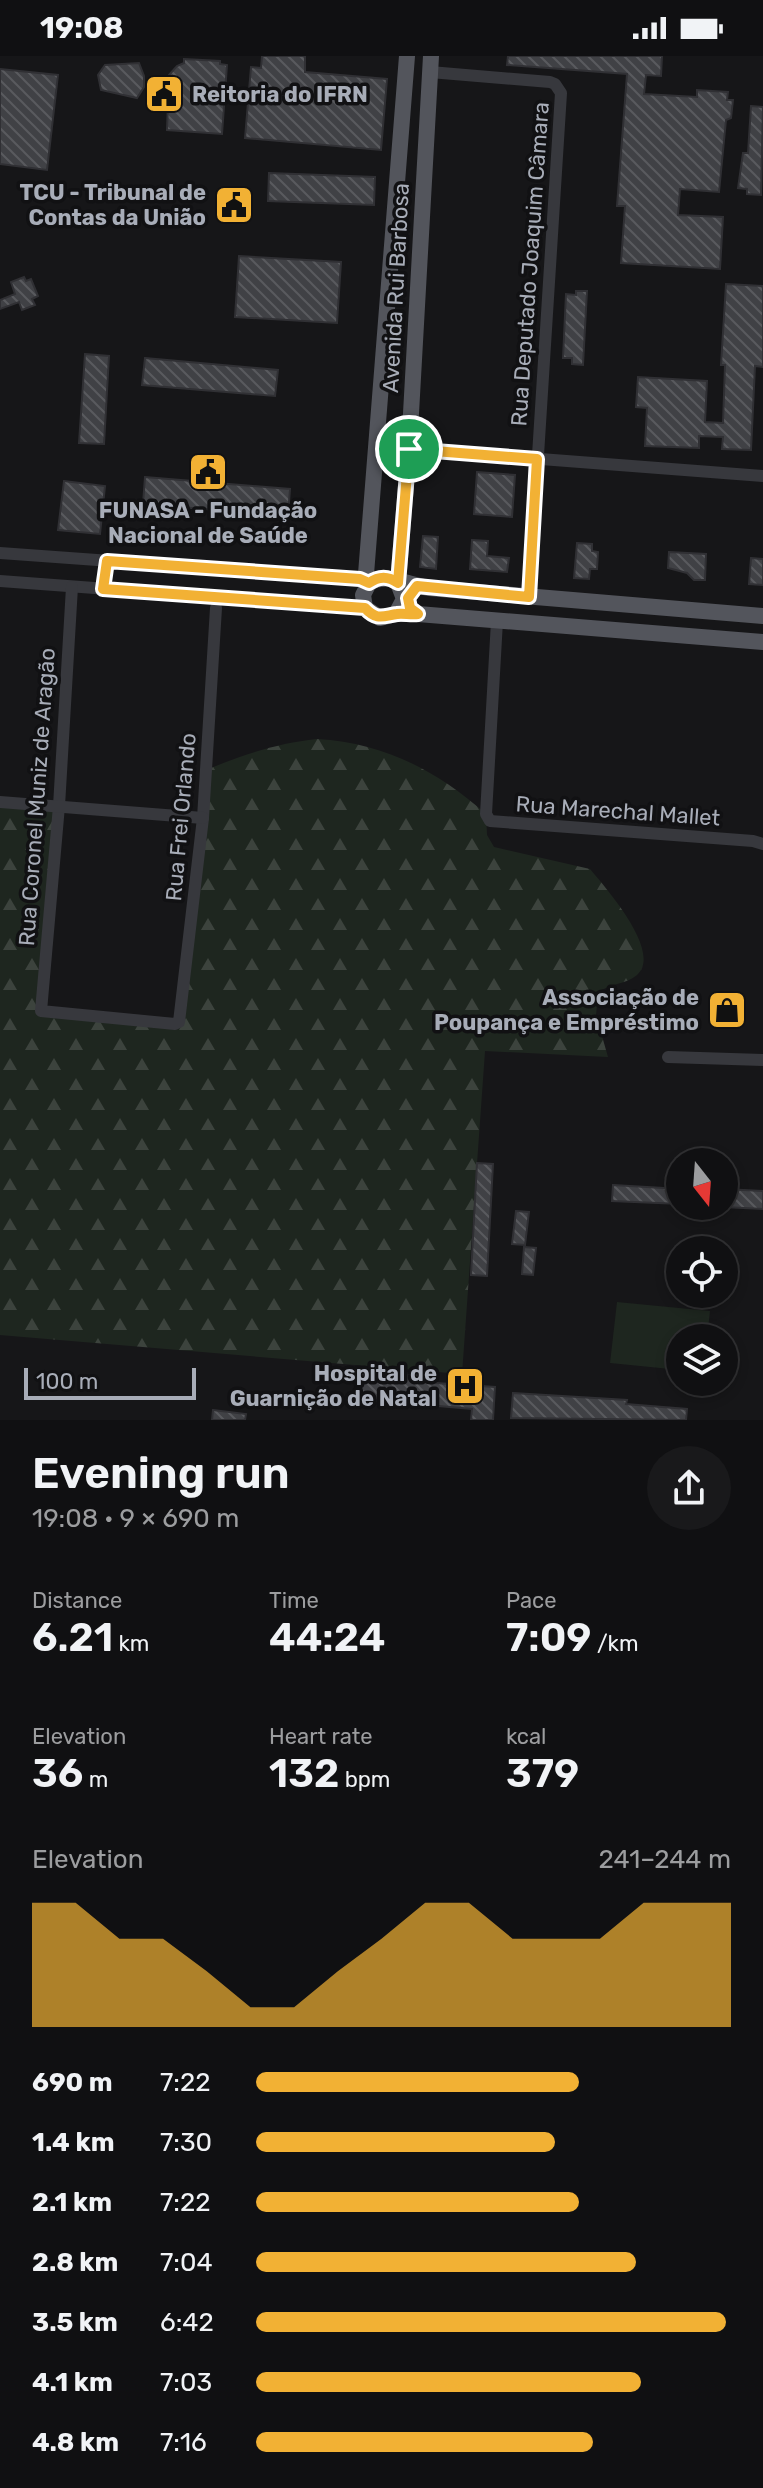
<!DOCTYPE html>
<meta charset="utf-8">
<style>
:root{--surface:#101012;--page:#19191b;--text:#f1f3f6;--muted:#9c9d9f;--line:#303032;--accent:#f2b134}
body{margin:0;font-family:Rubik,sans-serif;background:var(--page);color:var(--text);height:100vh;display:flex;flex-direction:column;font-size:30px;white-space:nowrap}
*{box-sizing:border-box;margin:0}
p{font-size:26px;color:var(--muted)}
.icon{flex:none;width:44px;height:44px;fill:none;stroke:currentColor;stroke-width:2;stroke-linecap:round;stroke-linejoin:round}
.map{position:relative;height:1364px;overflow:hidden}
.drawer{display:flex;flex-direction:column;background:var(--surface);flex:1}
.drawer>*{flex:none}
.needle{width:52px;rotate:163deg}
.fabs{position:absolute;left:666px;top:1092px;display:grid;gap:16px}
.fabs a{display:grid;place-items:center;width:72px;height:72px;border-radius:50%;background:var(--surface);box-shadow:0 4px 12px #0003,0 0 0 2px var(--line);font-size:40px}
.scale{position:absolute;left:24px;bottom:20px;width:172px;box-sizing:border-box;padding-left:8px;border:4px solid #a8adb8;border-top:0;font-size:22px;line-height:28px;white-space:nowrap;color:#a8adb8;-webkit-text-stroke:6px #111113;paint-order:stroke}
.pin{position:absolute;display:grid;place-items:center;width:68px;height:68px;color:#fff;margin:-34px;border:4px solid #fff;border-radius:50%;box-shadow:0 2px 8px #0007}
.round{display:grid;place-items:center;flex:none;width:84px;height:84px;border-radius:42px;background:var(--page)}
.summary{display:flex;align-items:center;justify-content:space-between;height:136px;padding:0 32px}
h1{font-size:44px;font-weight:600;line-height:60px}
.stats{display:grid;grid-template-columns:repeat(3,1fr);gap:12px;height:136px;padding:8px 32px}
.stats div{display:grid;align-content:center}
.stats b{font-size:40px;font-weight:600}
.stats small{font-size:22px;font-weight:400}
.stats p{font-size:22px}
.chart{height:224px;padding:16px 32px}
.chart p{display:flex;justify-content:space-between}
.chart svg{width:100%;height:144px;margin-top:8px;fill:var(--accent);opacity:.7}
ul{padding:0 32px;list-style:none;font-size:26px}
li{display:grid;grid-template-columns:128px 96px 1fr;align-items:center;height:60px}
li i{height:20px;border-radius:10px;background:var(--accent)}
.status{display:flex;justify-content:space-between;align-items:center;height:56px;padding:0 40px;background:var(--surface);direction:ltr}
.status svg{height:22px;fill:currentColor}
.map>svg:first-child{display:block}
.grass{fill:#1e261f}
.forest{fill:url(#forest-firs)}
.building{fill:url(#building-back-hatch);stroke:#303034;stroke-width:2}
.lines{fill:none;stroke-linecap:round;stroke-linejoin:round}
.minor{stroke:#37383d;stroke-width:12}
.major{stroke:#53555c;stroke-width:16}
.route-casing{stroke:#fff;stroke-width:16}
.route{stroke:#f2b134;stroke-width:10}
.labels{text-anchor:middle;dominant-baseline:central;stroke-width:7;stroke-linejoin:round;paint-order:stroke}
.poi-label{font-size:22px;font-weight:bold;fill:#a8adb8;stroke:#111113;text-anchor:end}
.street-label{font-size:22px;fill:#a8adb8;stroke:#111113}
</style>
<div class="status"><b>19:08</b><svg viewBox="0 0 49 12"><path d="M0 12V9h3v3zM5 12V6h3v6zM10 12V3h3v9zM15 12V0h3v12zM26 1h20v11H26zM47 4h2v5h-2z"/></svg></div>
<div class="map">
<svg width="763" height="1364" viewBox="0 0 763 1364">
<defs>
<pattern id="forest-firs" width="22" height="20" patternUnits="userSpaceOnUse" patternTransform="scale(2)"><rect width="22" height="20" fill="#1e261f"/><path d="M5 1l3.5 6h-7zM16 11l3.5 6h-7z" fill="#3c433d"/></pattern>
<pattern id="building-back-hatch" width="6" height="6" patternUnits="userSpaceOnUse" patternTransform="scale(2)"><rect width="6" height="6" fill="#404145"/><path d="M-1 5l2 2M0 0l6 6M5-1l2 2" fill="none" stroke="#595a5e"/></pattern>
</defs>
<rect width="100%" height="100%" fill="#161618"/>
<!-- grass -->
<path class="grass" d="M617,1246L710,1255L707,1282H680V1314L610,1307Z"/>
<!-- forest -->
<path class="forest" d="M317,683C384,687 436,714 486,758L487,779L494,791L590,813C605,831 663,896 637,919C625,929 609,927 598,937L596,959L608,1001L485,995L462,1318L0,1279V746L59,750L41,954L175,968L206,714C242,699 278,687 317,683Z"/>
<!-- building -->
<g class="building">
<path d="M262,0H305V16L387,23L381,94L245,82L251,11L261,12Z"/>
<path d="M508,0H662L661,20L646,19L644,38L697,41V34L728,36L727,44H733L731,62L726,64L719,136L680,133L678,159L723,161L720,213L621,207L625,150H617L627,18L507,9Z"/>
<path d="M184,3L220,5V8L227,9L222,78L167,74L169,19L177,10L184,7Z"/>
<path d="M139,7L144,20V31L137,42L101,34L98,19L105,9Z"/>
<path d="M0,13L58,19L47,114L0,108Z"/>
<path d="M751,50L763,51L761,139L747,138V133L738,132L743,97H748Z"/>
<path d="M269,117L375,121L374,149L268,145Z"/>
<path d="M239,200L341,206L337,267L235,261Z"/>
<path d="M24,221L26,225L31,223L38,240L32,243L35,249L22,254L19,246L0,253V244L15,238L11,226Z"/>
<path d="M726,228L763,230V311L755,310L751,394L722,393L723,381L699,380V392L645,390L647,352L636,351L638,321L707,325L705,366L723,367L725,309H721Z"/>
<path d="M576,235H587L583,309L572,308V302H563L566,238L576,239Z"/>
<path d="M85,298L109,300L104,388L79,387Z"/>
<path d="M145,302L278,314L275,340L142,329Z"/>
<path d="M477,416L515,419L512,461L474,458Z"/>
<path d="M145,421L290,433L288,460L143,448Z"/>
<path d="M64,425L105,430L100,478L58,474Z"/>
<path d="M423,480L438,481L436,513L420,511Z"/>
<path d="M472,484L488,485L487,500L509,502L507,516L470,513Z"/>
<path d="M577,487L592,488V495L598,496L597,513H590L589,523L574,522Z"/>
<path d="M669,496L706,498L705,524H694L687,517L668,512Z"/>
<path d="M751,502L763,503V529L749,528Z"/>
<path d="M716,940L736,941L735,949H740V959L734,960V967L713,966Z"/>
<path d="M477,1107L493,1108L487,1220L471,1219Z"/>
<path d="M613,1129L680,1133V1148L612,1145Z"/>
<path d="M724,1133L763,1135V1153L724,1151Z"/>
<path d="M516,1155L529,1156L525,1189L512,1188Z"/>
<path d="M524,1191L536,1192L533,1219L522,1218Z"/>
<path d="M361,1313L422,1319L421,1326L495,1331L493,1364H471L472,1353L359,1343Z"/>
<path d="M513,1337L627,1344L626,1348L687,1353L686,1364L511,1362Z"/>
<path d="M213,1354L246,1358L245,1364H212Z"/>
</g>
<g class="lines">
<!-- minor -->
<g class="minor">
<path d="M430,16L550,26L555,28L561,37L529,541"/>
<path d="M409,393L763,420"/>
<path d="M0,497L360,523L369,527"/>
<path d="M0,525L365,552"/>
<path d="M72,531L59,750L41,955L175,968L179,966L203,762L216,552"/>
<path d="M497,565L486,758L490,765L753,785L763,788"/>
<path d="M0,746L203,762"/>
<path d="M668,1001L763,1004"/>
</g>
<!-- major -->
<g class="major">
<path d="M407,0L366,518L369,527L363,539L365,552L380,562L396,558H418L763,586"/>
<path d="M369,527C385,516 408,529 429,532L763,560"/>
<path d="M396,558L404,543L398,527L409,393L431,0"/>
</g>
</g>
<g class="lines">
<!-- route casing -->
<g class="route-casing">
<path id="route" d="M409,393L537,403L529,541L417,530L408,542L410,552L418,558C411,559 403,557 397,558C383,560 377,565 365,552L103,533L107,505L360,523L369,527C379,520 388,520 398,527Z"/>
</g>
<!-- route -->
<use href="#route" class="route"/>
</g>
<!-- icons -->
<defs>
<g id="civic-square" transform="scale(2)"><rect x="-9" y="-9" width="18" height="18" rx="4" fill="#f2b134" stroke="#111113"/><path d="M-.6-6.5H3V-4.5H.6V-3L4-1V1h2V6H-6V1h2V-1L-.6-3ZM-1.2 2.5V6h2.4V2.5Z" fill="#111"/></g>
<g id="shop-square" transform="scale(2)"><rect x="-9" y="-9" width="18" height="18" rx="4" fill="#f2b134" stroke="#111113"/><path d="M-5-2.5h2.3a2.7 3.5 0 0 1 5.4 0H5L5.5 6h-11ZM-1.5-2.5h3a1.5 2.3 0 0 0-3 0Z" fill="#111"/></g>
<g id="hospital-square" transform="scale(2)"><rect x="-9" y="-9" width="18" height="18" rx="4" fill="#f2b134" stroke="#111113"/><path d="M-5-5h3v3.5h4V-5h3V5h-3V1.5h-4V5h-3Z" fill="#111"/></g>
</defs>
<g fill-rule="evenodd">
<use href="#civic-square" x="164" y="38"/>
<use href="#civic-square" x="234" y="149"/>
<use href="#civic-square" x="208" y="416"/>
<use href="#shop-square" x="727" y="954"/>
<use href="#hospital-square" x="465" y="1330"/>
</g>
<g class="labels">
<!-- poi labels -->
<g class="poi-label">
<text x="192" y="38" text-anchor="start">Reitoria do IFRN</text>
<text x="206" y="136">TCU - Tribunal de<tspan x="206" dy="25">Contas da União</tspan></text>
<text x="208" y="454" text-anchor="middle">FUNASA - Fundação<tspan x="208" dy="25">Nacional de Saúde</tspan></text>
<text x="699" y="941">Associação de<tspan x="699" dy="25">Poupança e Empréstimo</tspan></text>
<text x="437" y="1317">Hospital de<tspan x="437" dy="25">Guarnição de Natal</tspan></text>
</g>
<!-- street labels -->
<g class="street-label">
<text transform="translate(530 208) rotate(-86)">Rua Deputado Joaquim Câmara</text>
<text transform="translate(396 232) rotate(-87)">Avenida Rui Barbosa</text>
<text transform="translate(37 741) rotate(-86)">Rua Coronel Muniz de Aragão</text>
<text transform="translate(618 755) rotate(4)">Rua Marechal Mallet</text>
<text transform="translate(181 761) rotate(-85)">Rua Frei Orlando</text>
</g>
</g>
</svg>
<div class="fabs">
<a><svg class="needle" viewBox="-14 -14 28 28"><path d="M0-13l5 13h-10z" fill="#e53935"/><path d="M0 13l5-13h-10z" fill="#9c9d9f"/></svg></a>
<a><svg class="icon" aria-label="locate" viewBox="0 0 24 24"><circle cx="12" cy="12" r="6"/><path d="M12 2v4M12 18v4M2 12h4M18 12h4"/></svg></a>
<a><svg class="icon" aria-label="layers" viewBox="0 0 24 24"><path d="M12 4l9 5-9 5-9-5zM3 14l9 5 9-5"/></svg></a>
</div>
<div class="scale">100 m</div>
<div class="pin" style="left:409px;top:393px;background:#1e9e55"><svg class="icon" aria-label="arrive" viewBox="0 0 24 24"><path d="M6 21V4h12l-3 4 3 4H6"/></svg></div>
</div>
<section class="drawer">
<div class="summary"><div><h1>Evening run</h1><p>19:08 · 9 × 690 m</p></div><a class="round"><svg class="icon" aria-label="share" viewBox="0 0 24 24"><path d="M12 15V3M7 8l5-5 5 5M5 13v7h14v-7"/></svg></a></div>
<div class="stats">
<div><p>Distance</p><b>6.21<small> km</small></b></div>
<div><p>Time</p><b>44:24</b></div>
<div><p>Pace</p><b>7:09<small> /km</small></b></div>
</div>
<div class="stats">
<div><p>Elevation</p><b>36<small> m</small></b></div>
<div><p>Heart rate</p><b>132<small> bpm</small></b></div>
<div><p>kcal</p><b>379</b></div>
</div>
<div class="chart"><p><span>Elevation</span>241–244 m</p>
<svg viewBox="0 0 160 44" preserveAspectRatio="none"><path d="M0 44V6L10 6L20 17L30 17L40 27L50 38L60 38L70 27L80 17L90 6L100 6L110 17L120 17L130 17L140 6L150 6L160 6V44z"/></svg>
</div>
<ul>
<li><b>690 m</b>7:22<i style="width:68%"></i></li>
<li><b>1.4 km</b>7:30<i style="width:63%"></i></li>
<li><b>2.1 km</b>7:22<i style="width:68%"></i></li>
<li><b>2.8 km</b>7:04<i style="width:80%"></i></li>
<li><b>3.5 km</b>6:42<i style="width:99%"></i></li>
<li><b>4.1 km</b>7:03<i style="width:81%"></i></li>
<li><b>4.8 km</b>7:16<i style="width:71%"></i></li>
</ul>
</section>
